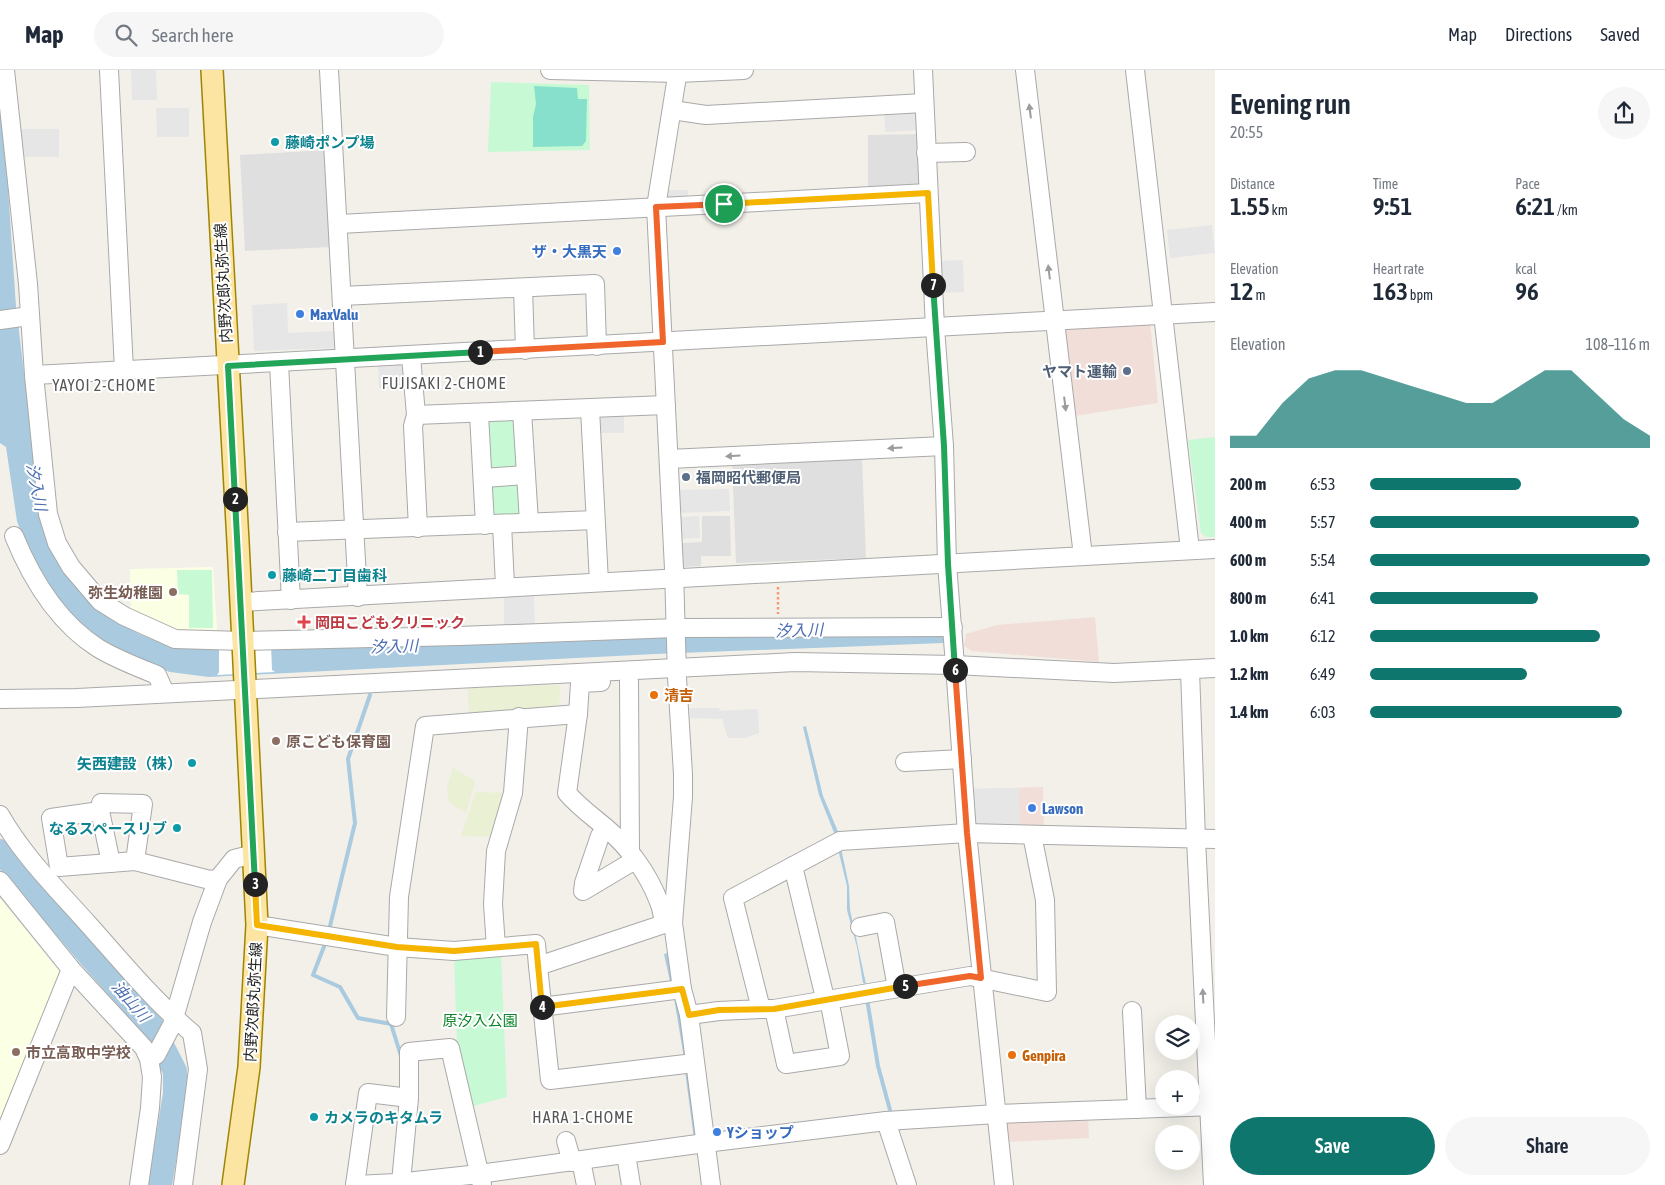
<!DOCTYPE html>
<meta charset="utf-8">
<style>
:root{--surface:#fff;--page:#f6f6f7;--text:#1f2937;--muted:#747a83;--line:#e0e1e3;--accent:#0f766e}
body{margin:0;font-family:"Asap Condensed","Noto Sans JP",sans-serif;background:var(--page);color:var(--text);height:100vh;display:flex;flex-direction:column;font-size:19px;white-space:nowrap}
*{box-sizing:border-box;margin:0}
p{font-size:16px;color:var(--muted)}
.icon{flex:none;width:28px;height:28px;fill:none;stroke:currentColor;stroke-width:2;stroke-linecap:round;stroke-linejoin:round}
.map{position:relative;flex:1;overflow:hidden}
.sheet{display:flex;flex-direction:column;background:var(--surface);width:450px}
.sheet>*{flex:none}
.tools{position:absolute;left:1155px;top:945px;display:grid;gap:10px}
.tools a{display:grid;place-items:center;width:45px;height:45px;border-radius:50%;background:var(--surface);box-shadow:0 5px 20px #0002;font-size:25px}
.pin{position:absolute;display:grid;place-items:center;width:42px;height:42px;color:#fff;margin:-21px;border:2px solid #fff;border-radius:50%;box-shadow:0 1px 5px #0007}
.km{position:absolute;width:25px;height:25px;margin:-12px;border-radius:50%;background:#222;color:#fff;font-size:14px;line-height:25px;text-align:center}
.round{display:grid;place-items:center;flex:none;width:52px;height:52px;border-radius:26px;background:var(--page)}
.headline{display:flex;align-items:center;justify-content:space-between;height:85px;padding:0 15px}
h1{font-size:28px;font-weight:600;line-height:38px}
.metrics{display:grid;grid-template-columns:repeat(3,1fr);gap:8px;height:85px;padding:5px 15px}
.metrics div{display:grid;align-content:center}
.metrics b{font-size:25px;font-weight:600}
.metrics small{font-size:14px;font-weight:400}
.metrics p{font-size:14px}
.chart{height:140px;padding:10px 15px}
.chart p{display:flex;justify-content:space-between}
.chart svg{width:100%;height:90px;margin-top:5px;fill:var(--accent);opacity:.7}
.button{display:flex;gap:10px;margin-top:auto;padding:10px 15px}
.button a{flex:1;height:58px;border-radius:30px;background:var(--accent);color:#fff;font-size:20px;font-weight:600;line-height:58px;text-align:center}
.button a+a{background:var(--page);color:var(--text)}
ul{padding:0 15px;list-style:none;font-size:16px}
li{display:grid;grid-template-columns:80px 60px 1fr;align-items:center;height:38px}
li i{height:12px;border-radius:6px;background:var(--accent)}
header{display:flex;align-items:center;gap:30px;box-sizing:border-box;height:70px;padding:0 25px;background:var(--surface);border-bottom:1px solid var(--line)}
header strong{font-size:24px}
nav{display:flex;gap:28px;margin-inline-start:auto;font-size:18px}
.search{width:350px;height:45px;background:var(--page);display:flex;align-items:center;gap:12px;box-sizing:border-box;padding:0 18px;border-radius:28px;color:var(--muted);font-size:19px}
main{display:flex;flex:1;min-height:0}
.map>svg:first-child{display:block}
.residential{fill:#e0dfdf}
.commercial{fill:#f2ded8}
.education{fill:#fbffe4}
.farmland{fill:#e9f0d4}
.park{fill:#c7fad4}
.pitch{fill:#87e0cc}
.parking{fill:#e6e6e6}
.water{fill:#a9cadf}
.pier{fill:#fff}
.lines{fill:none;stroke-linecap:round;stroke-linejoin:round}
.stream{stroke:#a9cadf;stroke-width:4}
.river{stroke:#a9cadf;stroke-width:24}
.minor-casing{stroke:#a9a9a9;stroke-width:20}
.major-casing{stroke:#9f8500;stroke-width:24}
.path{stroke:#fa9671;stroke-width:2.5;stroke-dasharray:2.5 2.5;stroke-linecap:butt}
.minor{stroke:#fff;stroke-width:18}
.major{stroke:#fce4a3;stroke-width:21}
.oneway{fill:#9c9c9c}
.split-1-casing{stroke:#fff;stroke-width:10}
.split-2-casing{stroke:#fff;stroke-width:10}
.split-3-casing{stroke:#fff;stroke-width:10}
.split-4-casing{stroke:#fff;stroke-width:10}
.split-5-casing{stroke:#fff;stroke-width:10}
.split-6-casing{stroke:#fff;stroke-width:10}
.split-7-casing{stroke:#fff;stroke-width:10}
.split-8-casing{stroke:#fff;stroke-width:10}
.split-1{stroke:#f0652b;stroke-width:6}
.split-2{stroke:#22a559;stroke-width:6}
.split-3{stroke:#22a559;stroke-width:6}
.split-4{stroke:#f5b400;stroke-width:6}
.split-5{stroke:#f5b400;stroke-width:6}
.split-6{stroke:#f0652b;stroke-width:6}
.split-7{stroke:#22a559;stroke-width:6}
.split-8{stroke:#f5b400;stroke-width:6}
.culture-dot{fill:#0f9aa8;stroke:#fff;stroke-width:2}
.shop-dot{fill:#3f7fe0;stroke:#fff;stroke-width:2}
.service-dot{fill:#5c6f8a;stroke:#fff;stroke-width:2}
.education-dot{fill:#8d6e63;stroke:#fff;stroke-width:2}
.health-dot{fill:#e0444e;stroke:#fff;stroke-width:2}
.food-dot{fill:#e8710a;stroke:#fff;stroke-width:2}
.labels{text-anchor:middle;dominant-baseline:central;stroke-width:4;stroke-linejoin:round;paint-order:stroke}
.culture-label{font-size:15px;font-weight:bold;fill:#0d838f;stroke:#fff;text-anchor:start}
.shop-label{font-size:15px;font-weight:bold;fill:#366cbe;stroke:#fff;text-anchor:start}
.street-label{font-size:15px;fill:#222;stroke:#fff}
.service-label{font-size:15px;font-weight:bold;fill:#4e5e75;stroke:#fff;text-anchor:end}
.education-label{font-size:15px;font-weight:bold;fill:#785e54;stroke:#fff;text-anchor:start}
.health-label{font-size:15px;font-weight:bold;fill:#be3a42;stroke:#fff;text-anchor:start}
.food-label{font-size:15px;font-weight:bold;fill:#c56008;stroke:#fff;text-anchor:start}
.park-label{font-size:15px;fill:#0c8429;stroke:#fff}
.neighbourhood-label{font-size:16px;letter-spacing:1px;fill:#555;stroke:#fff}
.water-label{font-size:16px;font-style:italic;fill:#4c6fb3;stroke:#fff}
</style>
<header>
<strong>Map</strong>
<div class="search"><svg class="icon" aria-label="search" viewBox="0 0 24 24"><circle cx="10" cy="10" r="6"/><path d="M15 15l6 6"/></svg>Search here</div>
<nav><a>Map</a><a>Directions</a><a>Saved</a></nav>
</header>
<main>
<div class="map">
<svg width="1215" height="1115" viewBox="0 0 1215 1115">
<rect width="100%" height="100%" fill="#f2f0e9"/>
<!-- residential -->
<g class="residential">
<path d="M920,64L921,115L868,120V65Z"/>
<path d="M326,80L331,177L245,181L240,85Z"/>
<path d="M862,387L866,488L736,493L732,392Z"/>
<path d="M702,446H730L731,486H701V496L681,497V473L702,472Z"/>
</g>
<!-- commercial -->
<g class="commercial">
<path d="M1150,251L1158,333L1074,346L1063,258Z"/>
<path d="M1095,547L1099,592L972,581L964,576L966,564L997,555Z"/>
<path d="M1043,717L1044,760L977,758L970,719Z"/>
<path d="M1088,1045L1089,1068L1007,1072L1006,1053L1008,1050Z"/>
</g>
<!-- education -->
<g class="education">
<path d="M213,497L217,559L212,564L169,561L131,544L130,499Z"/>
<path d="M0,828L62,905L0,1059Z"/>
</g>
<!-- farmland -->
<g class="farmland">
<path d="M560,615L559,641L469,647L468,618Z"/>
<path d="M453,698L475,711L466,743L449,732L447,717Z"/>
<path d="M476,722L507,723L496,767L461,766Z"/>
</g>
<!-- park -->
<g class="park">
<path d="M491,12L589,15L590,80L488,82Z"/>
<path d="M515,347L525,446L489,445L488,349Z"/>
<path d="M1215,367V467H1206L1201,463L1188,370Z"/>
<path d="M177,500H212L213,558H189V525L178,524Z"/>
<path d="M501,883L507,1027L470,1037L457,976L454,885Z"/>
</g>
<!-- pitch -->
<path class="pitch" d="M534,16L577,18L578,29H587L586,71L582,76L533,77V47L536,34Z"/>
<!-- parking -->
<g class="parking">
<path d="M131,0H156L157,30H132Z"/>
<path d="M919,37L920,60L885,62L884,39Z"/>
<path d="M156,38H189V67H157Z"/>
<rect x="20" y="59" width="39" height="28"/>
<path d="M667,120H688V130L667,128Z"/>
<path d="M1212,155L1215,183L1170,188L1167,160Z"/>
<path d="M963,190L964,222L942,223L941,191Z"/>
<path d="M287,233L288,263L335,261L336,278L254,281L252,235Z"/>
<path d="M378,294H399L401,296L405,301L406,317L379,318Z"/>
<path d="M600,345H624V363H598V348Z"/>
<path d="M729,419L730,441L680,443L679,420Z"/>
<path d="M699,446L700,468L680,469L678,447Z"/>
<path d="M504,526H534L535,556L504,557Z"/>
<path d="M690,638H719L720,641L758,639L759,663L745,668H728L722,649L690,648Z"/>
<path d="M1019,718L1020,759L977,758L972,754L970,719Z"/>
</g>
<!-- water -->
<g class="water">
<path d="M0,0L16,237L40,433L65,501L84,526L106,544L139,564L177,578L282,579L695,565L942,564L944,568L943,573L655,584L209,607L170,602L132,589L96,571L66,544L31,492L17,451L6,377L0,373Z"/>
<path d="M806,656L823,726L839,764L835,765L819,725L803,657Z"/>
<path d="M841,778L849,816L850,840L866,914L863,913L857,877L847,840V816L838,779Z"/>
<path d="M667,883L675,916H671L664,884Z"/>
<path d="M679,927L688,988H684L674,928Z"/>
<path d="M689,1000L698,1069H694L685,1001Z"/>
</g>
<!-- pier -->
<path class="pier" d="M271,574L272,600L275,602L217,605L219,602V575Z"/>
<g class="lines">
<!-- stream -->
<g class="stream">
<path d="M330,856L355,753L348,689L370,625"/>
<path d="M325,874L313,905L340,917L358,948L391,954L401,986"/>
<path d="M867,929L878,996L890,1040"/>
</g>
<!-- river -->
<path class="river" d="M0,781L88,884L152,956L175,1001V1024L160,1115"/>
<!-- minor casing -->
<g class="minor-casing">
<g id="minor">
<path d="M5,0L28,214L34,305L48,444L57,473L71,497L100,531L124,546L175,569L243,571L459,566L676,558L953,557"/>
<path d="M109,0L124,300"/>
<path d="M329,0L358,527"/>
<path d="M550,0L678,3L744,0"/>
<path d="M678,0L656,137L674,499L677,607L683,704V727L673,853L682,919L689,945L711,1115"/>
<path d="M923,0L935,258L944,376L947,494L955,595L967,763L1004,1115"/>
<path d="M1025,0L1083,486"/>
<path d="M1135,0L1190,480"/>
<path d="M672,40L706,45L924,33"/>
<path d="M926,83L966,82"/>
<path d="M339,154L928,123"/>
<path d="M523,218L525,280"/>
<path d="M342,226L595,214L597,276"/>
<path d="M0,250L29,246"/>
<path d="M411,286L416,345L413,356L418,458"/>
<path d="M279,293L291,530"/>
<path d="M34,305L1215,242"/>
<path d="M590,339L599,512"/>
<path d="M522,341L529,452"/>
<path d="M479,344L485,455"/>
<path d="M416,345L666,335"/>
<path d="M669,389L944,376"/>
<path d="M483,408L526,405"/>
<path d="M502,454L505,516"/>
<path d="M287,462L595,450"/>
<path d="M14,466C32,510 57,552 98,578C116,589 137,597 157,605L165,623"/>
<path d="M241,532L1215,479"/>
<path d="M1190,600L1196,769L1213,1115"/>
<path d="M629,611L630,782"/>
<path d="M0,629L77,628L795,592L955,595L1114,603L1215,598"/>
<path d="M578,644L580,613L601,612"/>
<path d="M905,692L962,689"/>
<path d="M100,741L51,748L59,797L135,791L210,810L218,809"/>
<path d="M0,745C23,786 58,820 89,855C122,892 154,931 192,963L198,999L183,1115"/>
<path d="M606,758L600,766L584,813L583,821L635,790"/>
<path d="M111,793L100,741L101,733L143,734L135,791"/>
<path d="M0,811L71,899L144,978L149,989L152,1007L150,1038L139,1115"/>
<path d="M673,853L664,854L538,896L550,1010L694,993"/>
<path d="M257,855L397,877L454,881L536,874L538,896"/>
<path d="M860,857L885,852L897,918"/>
<path d="M496,877L493,834L496,781L513,723L519,647"/>
<path d="M541,937L682,919"/>
<path d="M761,939H774L970,906L1047,922L1045,830L1032,765"/>
<path d="M774,939L786,994L840,986L829,929L824,924L793,796"/>
<path d="M1132,941L1137,1039"/>
<path d="M689,945L719,941L761,939L733,828L840,771L967,763L1215,769"/>
<path d="M396,947L399,827L425,656L578,644L567,723C578,736 592,746 605,757C628,776 648,803 659,832C662,839 663,847 664,854"/>
<path d="M149,989L156,985L172,955L202,852L218,809L234,789L254,784"/>
<path d="M886,1051L907,1115"/>
<path d="M566,1071L572,1092"/>
<path d="M0,1075L71,899"/>
<path d="M626,1084L631,1115"/>
<path d="M581,1091L586,1115"/>
<path d="M401,1112L409,1028V982L450,978L482,1115"/>
<path d="M355,1115L397,1113L479,1104L705,1073L886,1051L997,1044L1215,1036"/>
<path d="M355,1115L368,1023L409,1028"/>
</g>
</g>
<!-- major casing -->
<g class="major-casing">
<path id="major" d="M212,0L238,472L257,855L249,997L233,1115"/>
</g>
<!-- path -->
<path class="path" d="M778,517V544"/>
<!-- minor -->
<use href="#minor" class="minor"/>
<!-- major -->
<use href="#major" class="major"/>
</g>
<!-- one-way arrows -->
<defs><path id="oneway-solid" d="M-6-.8H1V-3.2L6.5 0L1 3.2V.8H-6Z" transform="scale(1.25)"/></defs>
<g class="oneway">
<use href="#oneway-solid" transform="translate(1030 41) rotate(-97)"/>
<use href="#oneway-solid" transform="translate(1049 202) rotate(-97)"/>
<use href="#oneway-solid" transform="translate(1065 334) rotate(83)"/>
<use href="#oneway-solid" transform="translate(895 378) rotate(177)"/>
<use href="#oneway-solid" transform="translate(733 386) rotate(177)"/>
<use href="#oneway-solid" transform="translate(1203 926) rotate(-93)"/>
</g>
<g class="lines">
<!-- split-1 casing -->
<g class="split-1-casing">
<path id="split-1" d="M480,282L663,272L656,137L724,134"/>
</g>
<!-- split-2 casing -->
<g class="split-2-casing">
<path id="split-2" d="M235,429L228,296L480,282"/>
</g>
<!-- split-3 casing -->
<g class="split-3-casing">
<path id="split-3" d="M235,429L255,814"/>
</g>
<!-- split-4 casing -->
<g class="split-4-casing">
<path id="split-4" d="M255,814L257,855L397,877L454,881L536,874L542,937"/>
</g>
<!-- split-5 casing -->
<g class="split-5-casing">
<path id="split-5" d="M542,937L682,919L689,945L719,940L774,939L905,916"/>
</g>
<!-- split-6 casing -->
<g class="split-6-casing">
<path id="split-6" d="M905,916L970,906L981,908L967,763L955,600"/>
</g>
<!-- split-7 casing -->
<g class="split-7-casing">
<path id="split-7" d="M933,215L944,376L948,494L955,600"/>
</g>
<!-- split-8 casing -->
<g class="split-8-casing">
<path id="split-8" d="M724,134L928,123L933,215"/>
</g>
<!-- split-1 -->
<use href="#split-1" class="split-1"/>
<!-- split-2 -->
<use href="#split-2" class="split-2"/>
<!-- split-3 -->
<use href="#split-3" class="split-3"/>
<!-- split-4 -->
<use href="#split-4" class="split-4"/>
<!-- split-5 -->
<use href="#split-5" class="split-5"/>
<!-- split-6 -->
<use href="#split-6" class="split-6"/>
<!-- split-7 -->
<use href="#split-7" class="split-7"/>
<!-- split-8 -->
<use href="#split-8" class="split-8"/>
</g>
<!-- markers -->
<g class="culture-dot">
<circle cx="275" cy="72" r="5"/>
<circle cx="272" cy="505" r="5"/>
<circle cx="192" cy="693" r="5"/>
<circle cx="177" cy="758" r="5"/>
<circle cx="314" cy="1047" r="5"/>
</g>
<g class="shop-dot">
<circle cx="617" cy="181" r="5"/>
<circle cx="300" cy="244" r="5"/>
<circle cx="1032" cy="738" r="5"/>
<circle cx="717" cy="1062" r="5"/>
</g>
<g class="service-dot">
<circle cx="1127" cy="301" r="5"/>
<circle cx="686" cy="407" r="5"/>
</g>
<g class="education-dot">
<circle cx="173" cy="522" r="5"/>
<circle cx="276" cy="671" r="5"/>
<circle cx="16" cy="982" r="5"/>
</g>
<path class="health-dot" d="M301.5 544.5h5v5h5v5h-5v5h-5v-5h-5v-5h5z"/>
<g class="food-dot">
<circle cx="654" cy="625" r="5"/>
<circle cx="1012" cy="985" r="5"/>
</g>
<g class="labels">
<!-- culture labels -->
<g class="culture-label">
<text x="285" y="72">藤崎ポンプ場</text>
<text x="282" y="505">藤崎二丁目歯科</text>
<text x="182" y="693" text-anchor="end">矢西建設（株）</text>
<text x="167" y="758" text-anchor="end">なるスペースリブ</text>
<text x="324" y="1047">カメラのキタムラ</text>
</g>
<!-- shop labels -->
<g class="shop-label">
<text x="607" y="181" text-anchor="end">ザ・大黒天</text>
<text x="310" y="244">MaxValu</text>
<text x="1042" y="738">Lawson</text>
<text x="727" y="1062">Yショップ</text>
</g>
<!-- street labels -->
<g class="street-label">
<text transform="translate(223 213) rotate(-93)">内野次郎丸弥生線</text>
<text transform="translate(253 932) rotate(-87)">内野次郎丸弥生線</text>
</g>
<!-- service labels -->
<g class="service-label">
<text x="1117" y="301">ヤマト運輸</text>
<text x="696" y="407" text-anchor="start">福岡昭代郵便局</text>
</g>
<!-- education labels -->
<g class="education-label">
<text x="163" y="522" text-anchor="end">弥生幼稚園</text>
<text x="286" y="671">原こども保育園</text>
<text x="26" y="982">市立高取中学校</text>
</g>
<!-- health labels -->
<g class="health-label">
<text x="315" y="552">岡田こどもクリニック</text>
</g>
<!-- food labels -->
<g class="food-label">
<text x="664" y="625">清吉</text>
<text x="1022" y="985">Genpira</text>
</g>
<!-- park labels -->
<g class="park-label">
<text x="480" y="950">原汐入公園</text>
</g>
<!-- neighbourhood labels -->
<g class="neighbourhood-label">
<text x="444" y="313">FUJISAKI 2-CHOME</text>
<text x="104" y="315">YAYOI 2-CHOME</text>
<text x="583" y="1047">HARA 1-CHOME</text>
</g>
<!-- water labels -->
<g class="water-label">
<text transform="translate(37 417) rotate(79)">汐入川</text>
<text transform="translate(799 560) rotate(-2)">汐入川</text>
<text transform="translate(394 576) rotate(-2)">汐入川</text>
<text transform="translate(131 931) rotate(49)">油山川</text>
</g>
</g>
</svg>
<div class="tools">
<a><svg class="icon" aria-label="layers" viewBox="0 0 24 24"><path d="M12 4l9 5-9 5-9-5zM3 14l9 5 9-5"/></svg></a>
<a>+</a>
<a>−</a>
</div>
<div class="pin" style="left:724px;top:134px;background:#1e9e55"><svg class="icon" aria-label="arrive" viewBox="0 0 24 24"><path d="M6 21V4h12l-3 4 3 4H6"/></svg></div>
<b class="km" style="left:480px;top:282px">1</b>
<b class="km" style="left:235px;top:429px">2</b>
<b class="km" style="left:255px;top:814px">3</b>
<b class="km" style="left:542px;top:937px">4</b>
<b class="km" style="left:905px;top:916px">5</b>
<b class="km" style="left:955px;top:600px">6</b>
<b class="km" style="left:933px;top:215px">7</b>
</div>
<section class="sheet">
<div class="headline"><div><h1>Evening run</h1><p>20:55</p></div><a class="round"><svg class="icon" aria-label="share" viewBox="0 0 24 24"><path d="M12 15V3M7 8l5-5 5 5M5 13v7h14v-7"/></svg></a></div>
<div class="metrics">
<div><p>Distance</p><b>1.55<small> km</small></b></div>
<div><p>Time</p><b>9:51</b></div>
<div><p>Pace</p><b>6:21<small> /km</small></b></div>
</div>
<div class="metrics">
<div><p>Elevation</p><b>12<small> m</small></b></div>
<div><p>Heart rate</p><b>163<small> bpm</small></b></div>
<div><p>kcal</p><b>96</b></div>
</div>
<div class="chart"><p><span>Elevation</span>108–116 m</p>
<svg viewBox="0 0 160 44" preserveAspectRatio="none"><path d="M0 44V38L10 38L20 22L30 10L40 6L50 6L60 10L70 14L80 18L90 22L100 22L110 14L120 6L130 6L140 18L150 30L160 38V44z"/></svg>
</div>
<ul>
<li><b>200 m</b>6:53<i style="width:54%"></i></li>
<li><b>400 m</b>5:57<i style="width:96%"></i></li>
<li><b>600 m</b>5:54<i style="width:100%"></i></li>
<li><b>800 m</b>6:41<i style="width:60%"></i></li>
<li><b>1.0 km</b>6:12<i style="width:82%"></i></li>
<li><b>1.2 km</b>6:49<i style="width:56%"></i></li>
<li><b>1.4 km</b>6:03<i style="width:90%"></i></li>
</ul>
<div class="button"><a>Save</a><a>Share</a></div>
</section>
</main>
